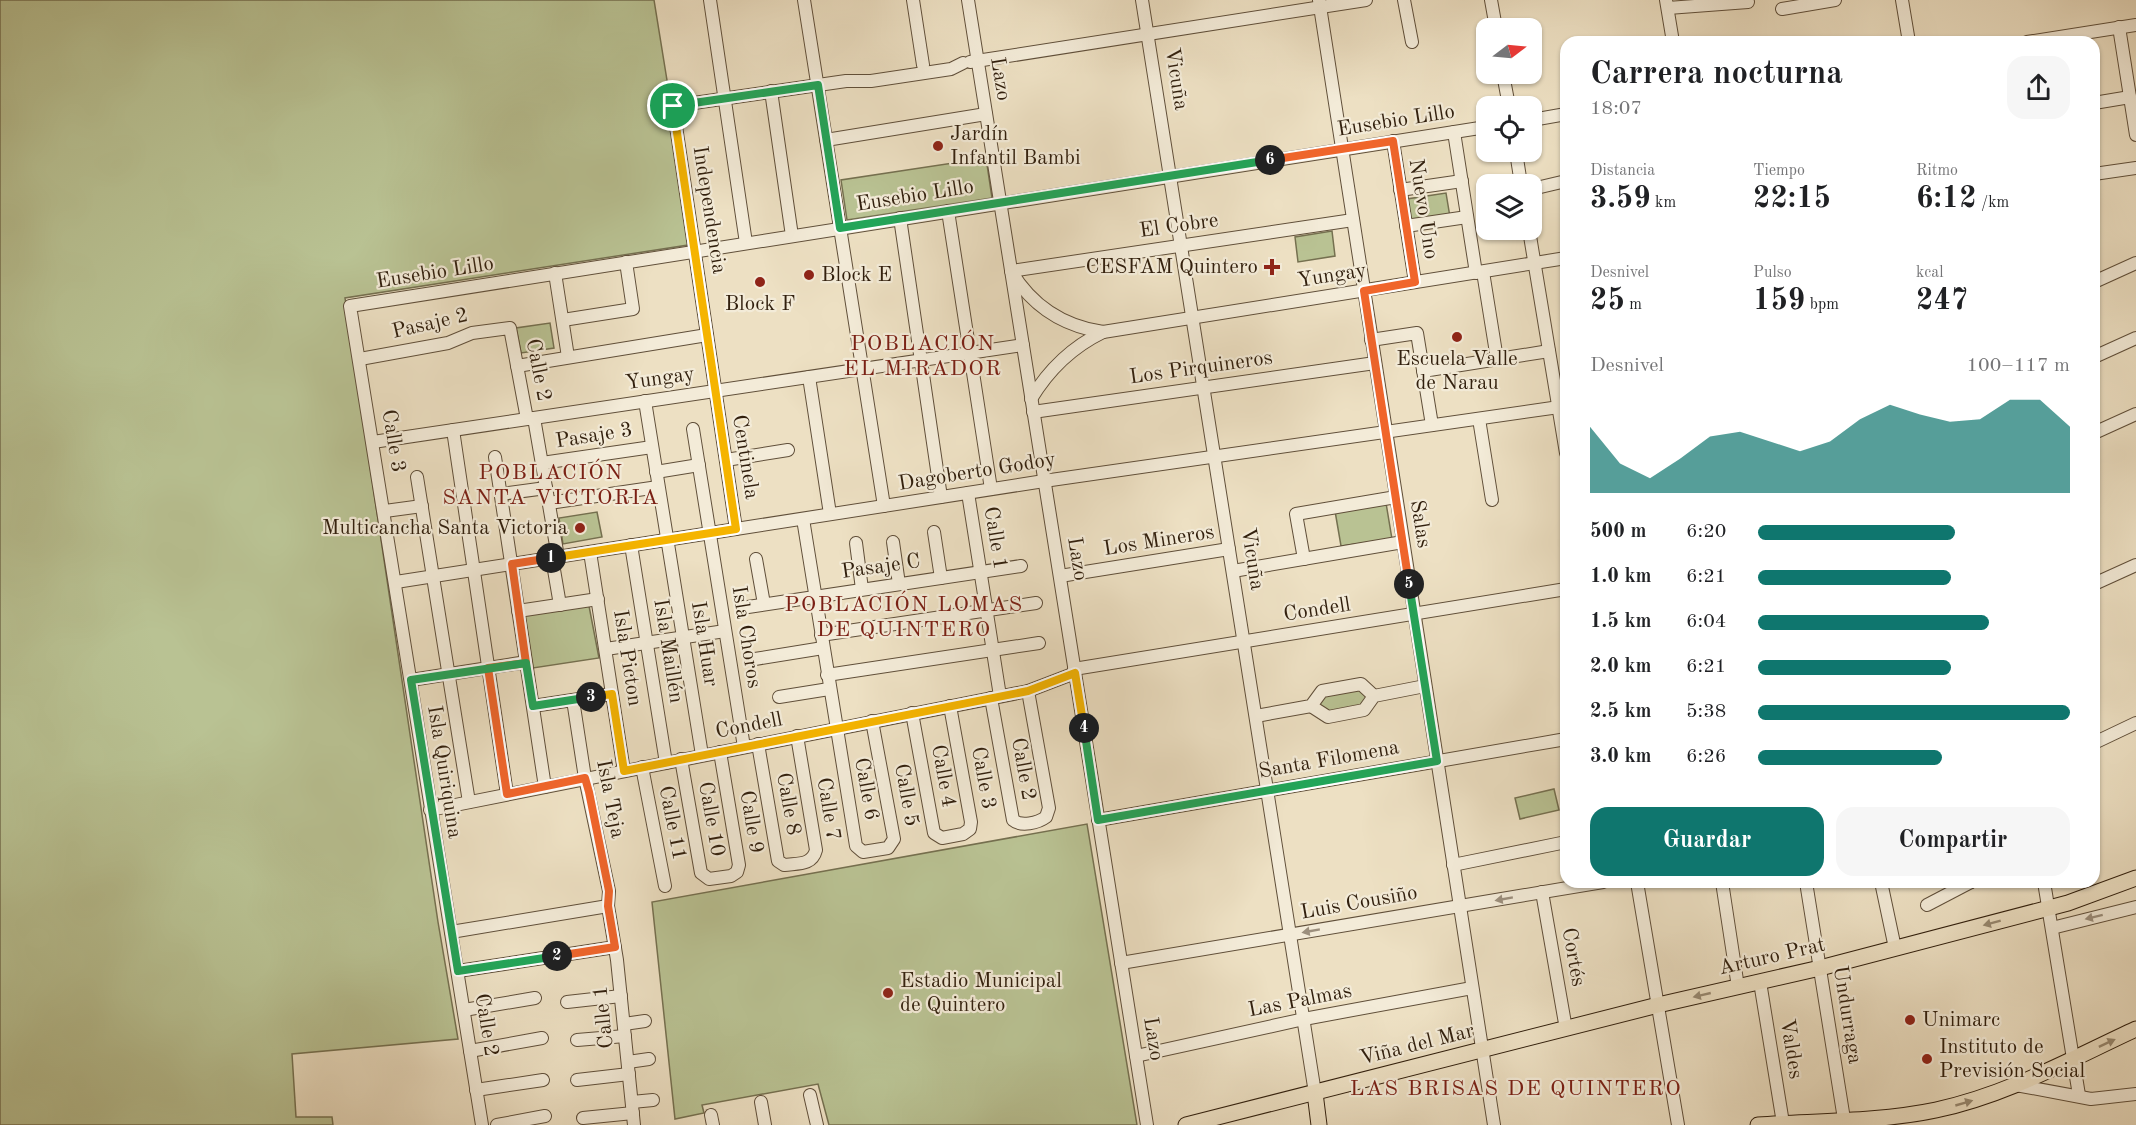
<!DOCTYPE html>
<html lang="es">
<meta charset="utf-8">
<style>
:root{--surface:#fff;--page:#f6f6f6;--text:#202124;--muted:#757577;--accent:#0f766e}
body{margin:0;font-family:"Old Standard TT",serif;background:var(--page);color:var(--text);height:100vh;display:flex;flex-direction:column;font-size:22px;white-space:nowrap}
*{box-sizing:border-box;margin:0}
p{font-size:20px;color:var(--muted)}
.icon{flex:none;width:33px;height:33px;fill:none;stroke:currentColor;stroke-width:2;stroke-linecap:round;stroke-linejoin:round}
.map{position:relative;flex:1;overflow:hidden}
.panel{position:absolute;left:1560px;top:36px;width:540px;height:852px;display:flex;flex-direction:column;background:var(--surface);border-radius:18px;box-shadow:0 2px 4px #0004}
.panel>*{flex:none}
.needle{width:39px;rotate:74deg}
.controls{position:absolute;left:1476px;top:18px;display:grid;gap:12px}
.controls a{display:grid;place-items:center;width:66px;height:66px;border-radius:12px;background:var(--surface);box-shadow:0 2px 4px #0004;font-size:30px}
.pin{position:absolute;display:grid;place-items:center;width:51px;height:51px;color:#fff;margin:-26px;border:3px solid #fff;border-radius:50%;box-shadow:0 2px 6px #0007}
.km{position:absolute;width:30px;height:30px;margin:-15px;border-radius:50%;background:#222;color:#fff;font-size:16px;line-height:30px;text-align:center}
.round{display:grid;place-items:center;flex:none;width:63px;height:63px;border-radius:18px;background:var(--page)}
.summary{display:flex;align-items:center;justify-content:space-between;height:102px;padding:0 30px}
h1{font-size:33px;font-weight:600;line-height:45px}
.stats{display:grid;grid-template-columns:repeat(3,1fr);gap:9px;height:102px;padding:6px 30px}
.stats div{display:grid;align-content:center}
.stats b{font-size:30px;font-weight:600}
.stats small{font-size:16px;font-weight:400}
.stats p{font-size:16px}
.chart{height:168px;padding:12px 30px}
.chart p{display:flex;justify-content:space-between}
.chart svg{width:100%;height:108px;margin-top:6px;fill:var(--accent);opacity:.7}
.cta{display:flex;gap:12px;margin-top:auto;padding:12px 30px}
.cta a{flex:1;height:69px;border-radius:18px;background:var(--accent);color:#fff;font-size:24px;font-weight:600;line-height:69px;text-align:center}
.cta a+a{background:var(--page);color:var(--text)}
ul{padding:0 30px;list-style:none;font-size:20px}
li{display:grid;grid-template-columns:96px 72px 1fr;align-items:center;height:45px}
li i{height:15px;border-radius:8px;background:var(--accent)}
.map>svg:first-child{display:block}
.green{fill:#b9c293;stroke:#757050;stroke-width:1.5}
.lines{fill:none;stroke-linecap:round;stroke-linejoin:round}
.minor-casing{stroke:#604f3a;stroke-width:14}
.major-casing{stroke:#311f0d;stroke-width:17}
.minor{stroke:#f3ebd8;stroke-width:12}
.major{stroke:#ede0c3;stroke-width:15}
.oneway{fill:#9c8f7d}
.oneway2{fill:#988971}
.split-1-casing{stroke:#fff;stroke-width:12}
.split-2-casing{stroke:#fff;stroke-width:12}
.split-3-casing{stroke:#fff;stroke-width:12}
.split-4-casing{stroke:#fff;stroke-width:12}
.split-5-casing{stroke:#fff;stroke-width:12}
.split-6-casing{stroke:#fff;stroke-width:12}
.split-7-casing{stroke:#fff;stroke-width:12}
.split-1{stroke:#f5b400;stroke-width:8}
.split-2{stroke:#f0652b;stroke-width:8}
.split-3{stroke:#22a559;stroke-width:8}
.split-4{stroke:#f5b400;stroke-width:8}
.split-5{stroke:#22a559;stroke-width:8}
.split-6{stroke:#f0652b;stroke-width:8}
.split-7{stroke:#22a559;stroke-width:8}
.poi-dot{fill:#8f2418;stroke:#f3ebd8;stroke-width:2}
.labels{text-anchor:middle;dominant-baseline:central;stroke-width:4.5;stroke-linejoin:round;paint-order:stroke}
.street-label{font-size:21px;fill:#311f0d;stroke:#f3ebd8}
.poi-label{font-size:21px;fill:#311f0d;stroke:#f3ebd8;text-anchor:start}
.neighbourhood-label{font-size:22px;letter-spacing:1.5px;fill:#7a1f14;stroke:#f3ebd8}
</style>
<div class="map">
<svg width="2136" height="1125" viewBox="0 0 2136 1125">
<rect width="100%" height="100%" fill="#ede0c3"/>
<filter id="stains"><feTurbulence type="fractalNoise" baseFrequency=".00333" numOctaves="4"/><feColorMatrix values="0 0 0 0 .2 0 0 0 0 .09 0 0 0 0 .02 0 0 0 .5 -.17"/></filter>
<radialGradient id="worn" r=".72"><stop offset=".6" stop-color="#630" stop-opacity="0"/><stop offset="1" stop-color="#630" stop-opacity=".3"/></radialGradient>
<!-- green -->
<g class="green">
<path d="M0,0H654L671,105L688,245L345,298L438,922L458,1039L292,1054L296,1117H332L333,1125H0Z"/>
<path d="M986,158L992,198L847,220L841,180Z"/>
<path d="M1446,193L1450,217L1411,223L1407,199Z"/>
<path d="M1332,231L1335,256L1298,262L1295,237Z"/>
<path d="M550,323L554,348L521,353L516,328Z"/>
<path d="M1386,503L1392,539L1341,546L1335,511Z"/>
<path d="M597,512L602,537L563,544L559,518Z"/>
<path d="M589,606L599,658L533,668L525,615Z"/>
<path d="M1360,687L1370,697L1363,707L1327,714L1316,707L1326,693Z"/>
<path d="M1554,789L1559,810L1520,819L1515,798Z"/>
<path d="M1087,824L1137,1125H829L818,1084L702,1105L704,1113L675,1119L652,902Z"/>
</g>
<g class="lines">
<!-- minor casing -->
<g class="minor-casing">
<g id="minor">
<path d="M710,0L746,243"/>
<path d="M804,0L884,506"/>
<path d="M913,0L923,65"/>
<path d="M968,0L1147,1125"/>
<path d="M1142,0L1315,1093"/>
<path d="M1319,0L1494,1125"/>
<path d="M1404,0L1412,42"/>
<path d="M1491,0L1496,28"/>
<path d="M1666,0L1673,42"/>
<path d="M1902,0L1909,42"/>
<path d="M1668,8L1748,2"/>
<path d="M1782,9L1835,0"/>
<path d="M2119,27L2136,135"/>
<path d="M2027,42L2136,25"/>
<path d="M970,62L1366,0"/>
<path d="M1503,74L1509,106"/>
<path d="M771,91L792,236"/>
<path d="M2094,103L2130,97"/>
<path d="M1532,120L1566,114"/>
<path d="M1454,132L1476,273"/>
<path d="M826,140L986,114"/>
<path d="M1393,141L1415,282"/>
<path d="M1516,152L1521,184"/>
<path d="M2094,174L2136,168"/>
<path d="M1532,189L1566,181"/>
<path d="M1400,190L1462,181"/>
<path d="M948,211L991,489"/>
<path d="M900,218L941,497"/>
<path d="M1353,220L1011,271C1032,306 1063,326 1103,332L1566,258"/>
<path d="M1406,226L1467,217"/>
<path d="M1529,230L1566,453"/>
<path d="M1483,272L1497,359"/>
<path d="M555,273L568,357"/>
<path d="M2094,282L2136,263"/>
<path d="M563,320L633,309L626,262"/>
<path d="M1371,340L1417,333L1432,425"/>
<path d="M2094,357L2136,338"/>
<path d="M360,359L448,343L472,333L510,328L527,419"/>
<path d="M517,366L707,335"/>
<path d="M1423,371L1549,351"/>
<path d="M809,377L830,514"/>
<path d="M1031,399C1049,369 1072,347 1103,332"/>
<path d="M645,401L702,755"/>
<path d="M1033,412L1375,363"/>
<path d="M534,418L558,557"/>
<path d="M1479,419L1492,500"/>
<path d="M693,429L744,747"/>
<path d="M453,430L507,794"/>
<path d="M2094,433L2136,414"/>
<path d="M373,442L1023,345"/>
<path d="M495,457L545,787"/>
<path d="M726,460L788,450"/>
<path d="M542,463L652,447"/>
<path d="M656,472L699,465"/>
<path d="M417,477L469,802"/>
<path d="M968,493L1000,696"/>
<path d="M501,494L546,488"/>
<path d="M549,503L658,487"/>
<path d="M385,511L422,506"/>
<path d="M803,519L856,846L863,852L888,848L894,839L872,721"/>
<path d="M736,529L673,106L846,81H871L951,69L963,63"/>
<path d="M934,532L941,578"/>
<path d="M893,542L899,584"/>
<path d="M856,543L862,589"/>
<path d="M631,545L666,763"/>
<path d="M590,552L624,771"/>
<path d="M552,558L560,605"/>
<path d="M756,559L764,604"/>
<path d="M1304,559L1296,514L1396,497"/>
<path d="M1233,571L1403,542"/>
<path d="M1060,576L1229,549"/>
<path d="M396,582L1044,481L1566,406"/>
<path d="M2094,584L2136,565"/>
<path d="M748,607L1021,566"/>
<path d="M518,611L598,599"/>
<path d="M821,635L1036,603"/>
<path d="M606,649L725,631"/>
<path d="M755,659L823,648"/>
<path d="M1074,669L1566,589"/>
<path d="M827,675L1039,643"/>
<path d="M411,680L526,662"/>
<path d="M779,697L829,689"/>
<path d="M991,698L1013,820C1021,827 1038,823 1046,817L1049,808L1028,691"/>
<path d="M573,700L585,778L609,891L608,906L617,960L634,1125"/>
<path d="M533,706L612,694"/>
<path d="M1311,706L1328,717L1364,710L1374,696L1425,686"/>
<path d="M912,713L934,833L942,838L963,834L970,829L971,822L950,706"/>
<path d="M1256,716L1311,706L1322,691L1361,684L1374,696"/>
<path d="M2094,743L2136,723"/>
<path d="M758,744L778,861L784,865C797,863 812,866 816,850L797,736"/>
<path d="M681,759L701,873L709,879L731,876L737,872L739,865L720,752"/>
<path d="M642,767L665,886"/>
<path d="M430,810L1028,691L1075,673"/>
<path d="M1098,820L1566,739"/>
<path d="M1453,865L1566,842"/>
<path d="M1637,882L1678,1125"/>
<path d="M1722,882L1738,987"/>
<path d="M1806,882L1844,1119"/>
<path d="M1881,882L1895,948"/>
<path d="M2044,882L2079,1095"/>
<path d="M1542,892L1566,1029"/>
<path d="M1927,905L1971,882"/>
<path d="M2052,928L2136,907"/>
<path d="M451,932L608,906"/>
<path d="M1121,963L1603,882"/>
<path d="M458,971L615,947"/>
<path d="M1760,982L1783,1123"/>
<path d="M567,1002L621,996"/>
<path d="M464,1010L535,998"/>
<path d="M624,1024L645,1021"/>
<path d="M577,1040L625,1036"/>
<path d="M470,1051L542,1038"/>
<path d="M1136,1056L1304,1019L1472,988"/>
<path d="M628,1062L649,1059"/>
<path d="M577,1080L629,1074"/>
<path d="M2016,1085L2091,1099L2136,1094"/>
<path d="M476,1090L543,1080"/>
<path d="M810,1095L817,1125"/>
<path d="M632,1102L653,1100"/>
<path d="M761,1102L765,1125"/>
<path d="M711,1115L713,1125"/>
<path d="M583,1118L633,1113"/>
<path d="M482,1125L350,306L1486,127"/>
<path d="M497,1125L545,1116"/>
</g>
</g>
<!-- major casing -->
<g class="major-casing">
<g id="major">
<path d="M1315,1093L1319,1125"/>
<path d="M1186,1125L1658,1005L1820,968L2068,903L2136,878"/>
<path d="M1758,1125C1817,1121 1878,1122 1936,1110C2007,1095 2071,1059 2136,1029"/>
</g>
</g>
<!-- minor -->
<use href="#minor" class="minor"/>
<!-- major -->
<use href="#major" class="major"/>
</g>
<!-- one-way arrows -->
<defs><path id="oneway-solid" d="M-6-.8H1V-3.2L6.5 0L1 3.2V.8H-6Z" transform="scale(1.5)"/></defs>
<g class="oneway">
<use href="#oneway-solid" transform="translate(1504 899) rotate(170)"/>
<use href="#oneway-solid" transform="translate(2094 917) rotate(166)"/>
<use href="#oneway-solid" transform="translate(1311 931) rotate(170)"/>
</g>
<g class="oneway2">
<use href="#oneway-solid" transform="translate(1992 923) rotate(165)"/>
<use href="#oneway-solid" transform="translate(1702 995) rotate(167)"/>
<use href="#oneway-solid" transform="translate(2107 1043) rotate(-25)"/>
<use href="#oneway-solid" transform="translate(1964 1103) rotate(-16)"/>
</g>
<g class="lines">
<!-- split-1 casing -->
<g class="split-1-casing">
<path id="split-1" d="M551,558L736,529L673,106"/>
</g>
<!-- split-2 casing -->
<g class="split-2-casing">
<path id="split-2" d="M551,558L512,564L526,663L488,668L507,794L585,778L589,792L609,891L608,906L615,947L557,956"/>
</g>
<!-- split-3 casing -->
<g class="split-3-casing">
<path id="split-3" d="M557,956L458,971L411,680L526,663L533,706L591,697"/>
</g>
<!-- split-4 casing -->
<g class="split-4-casing">
<path id="split-4" d="M591,697L612,694L624,771L1028,691L1075,673L1084,728"/>
</g>
<!-- split-5 casing -->
<g class="split-5-casing">
<path id="split-5" d="M1084,728L1098,820L1437,761L1409,584"/>
</g>
<!-- split-6 casing -->
<g class="split-6-casing">
<path id="split-6" d="M1270,160L1393,141L1415,282L1364,291L1409,584"/>
</g>
<!-- split-7 casing -->
<g class="split-7-casing">
<path id="split-7" d="M673,106L818,85L840,228L1270,160"/>
</g>
<!-- split-1 -->
<use href="#split-1" class="split-1"/>
<!-- split-2 -->
<use href="#split-2" class="split-2"/>
<!-- split-3 -->
<use href="#split-3" class="split-3"/>
<!-- split-4 -->
<use href="#split-4" class="split-4"/>
<!-- split-5 -->
<use href="#split-5" class="split-5"/>
<!-- split-6 -->
<use href="#split-6" class="split-6"/>
<!-- split-7 -->
<use href="#split-7" class="split-7"/>
</g>
<!-- markers -->
<g class="poi-dot">
<circle cx="938" cy="146" r="6"/>
<path d="M1269 258h6v6h6v6h-6v6h-6v-6h-6v-6h6z"/>
<circle cx="809" cy="275" r="6"/>
<circle cx="760" cy="282" r="6"/>
<circle cx="1457" cy="337" r="6"/>
<circle cx="580" cy="528" r="6"/>
<circle cx="888" cy="993" r="6"/>
<circle cx="1910" cy="1020" r="6"/>
<circle cx="1927" cy="1059" r="6"/>
</g>
<g class="labels">
<!-- street labels -->
<g class="street-label">
<text transform="translate(1000 79) rotate(81)">Lazo</text>
<text transform="translate(1176 79) rotate(81)">Vicuña</text>
<text transform="translate(1396 121) rotate(-9)">Eusebio Lillo</text>
<text transform="translate(915 196) rotate(-9)">Eusebio Lillo</text>
<text transform="translate(1423 209) rotate(81)">Nuevo Uno</text>
<text transform="translate(709 210) rotate(81)">Independencia</text>
<text transform="translate(1179 226) rotate(-8)">El Cobre</text>
<text transform="translate(435 273) rotate(-9)">Eusebio Lillo</text>
<text transform="translate(1332 276) rotate(-9)">Yungay</text>
<text transform="translate(430 324) rotate(-13)">Pasaje 2</text>
<text transform="translate(1201 368) rotate(-8)">Los Pirquineros</text>
<text transform="translate(538 370) rotate(79)">Calle 2</text>
<text transform="translate(660 379) rotate(-8)">Yungay</text>
<text transform="translate(594 436) rotate(-9)">Pasaje 3</text>
<text transform="translate(393 441) rotate(81)">Calle 3</text>
<text transform="translate(745 457) rotate(81)">Centinela</text>
<text transform="translate(977 472) rotate(-9)">Dagoberto Godoy</text>
<text transform="translate(1420 524) rotate(81)">Salas</text>
<text transform="translate(995 538) rotate(81)">Calle 1</text>
<text transform="translate(1159 541) rotate(-9)">Los Mineros</text>
<text transform="translate(1077 559) rotate(81)">Lazo</text>
<text transform="translate(1252 559) rotate(81)">Vicuña</text>
<text transform="translate(881 567) rotate(-8)">Pasaje C</text>
<text transform="translate(1317 610) rotate(-9)">Condell</text>
<text transform="translate(746 637) rotate(81)">Isla Choros</text>
<text transform="translate(704 644) rotate(81)">Isla Huar</text>
<text transform="translate(668 651) rotate(81)">Isla Maillén</text>
<text transform="translate(627 658) rotate(81)">Isla Picton</text>
<text transform="translate(749 726) rotate(-11)">Condell</text>
<text transform="translate(1329 760) rotate(-10)">Santa Filomena</text>
<text transform="translate(1023 769) rotate(80)">Calle 2</text>
<text transform="translate(444 772) rotate(81)">Isla Quiriquina</text>
<text transform="translate(943 776) rotate(80)">Calle 4</text>
<text transform="translate(983 778) rotate(80)">Calle 3</text>
<text transform="translate(866 789) rotate(80)">Calle 6</text>
<text transform="translate(906 795) rotate(80)">Calle 5</text>
<text transform="translate(610 799) rotate(79)">Isla Teja</text>
<text transform="translate(788 804) rotate(80)">Calle 8</text>
<text transform="translate(828 809) rotate(81)">Calle 7</text>
<text transform="translate(711 819) rotate(80)">Calle 10</text>
<text transform="translate(751 822) rotate(81)">Calle 9</text>
<text transform="translate(672 823) rotate(79)">Calle 11</text>
<text transform="translate(1359 903) rotate(-10)">Luis Cousiño</text>
<text transform="translate(1573 957) rotate(80)">Cortés</text>
<text transform="translate(1772 957) rotate(-13)">Arturo Prat</text>
<text transform="translate(1300 1001) rotate(-11)">Las Palmas</text>
<text transform="translate(1847 1015) rotate(81)">Undurraga</text>
<text transform="translate(604 1017) rotate(-96)">Calle 1</text>
<text transform="translate(486 1025) rotate(81)">Calle 2</text>
<text transform="translate(1153 1039) rotate(81)">Lazo</text>
<text transform="translate(1417 1045) rotate(-14)">Viña del Mar</text>
<text transform="translate(1791 1049) rotate(81)">Valdes</text>
</g>
<!-- poi labels -->
<g class="poi-label">
<text x="950" y="134">Jardín<tspan x="950" dy="24">Infantil Bambi</tspan></text>
<text x="1258" y="267" text-anchor="end">CESFAM Quintero</text>
<text x="821" y="275">Block E</text>
<text x="760" y="304" text-anchor="middle">Block F</text>
<text x="1457" y="359" text-anchor="middle">Escuela Valle<tspan x="1457" dy="24">de Narau</tspan></text>
<text x="568" y="528" text-anchor="end">Multicancha Santa Victoria</text>
<text x="900" y="981">Estadio Municipal<tspan x="900" dy="24">de Quintero</tspan></text>
<text x="1922" y="1020">Unimarc</text>
<text x="1939" y="1047">Instituto de<tspan x="1939" dy="24">Previsión Social</tspan></text>
</g>
<!-- neighbourhood labels -->
<g class="neighbourhood-label">
<text x="923" y="344">POBLACIÓN<tspan x="923" dy="25">EL MIRADOR</tspan></text>
<text x="551" y="473">POBLACIÓN<tspan x="551" dy="25">SANTA VICTORIA</tspan></text>
<text x="904" y="605">POBLACIÓN LOMAS<tspan x="904" dy="25">DE QUINTERO</tspan></text>
<text x="1516" y="1089">LAS BRISAS DE QUINTERO</text>
</g>
</g>
<rect width="100%" height="100%" filter="url(#stains)"/>
<rect width="100%" height="100%" fill="url(#worn)"/>
</svg>
<div class="controls">
<a><svg class="needle" viewBox="-14 -14 28 28"><path d="M0-13l5 13h-10z" fill="#e53935"/><path d="M0 13l5-13h-10z" fill="#757577"/></svg></a>
<a><svg class="icon" aria-label="locate" viewBox="0 0 24 24"><circle cx="12" cy="12" r="6"/><path d="M12 2v4M12 18v4M2 12h4M18 12h4"/></svg></a>
<a><svg class="icon" aria-label="layers" viewBox="0 0 24 24"><path d="M12 4l9 5-9 5-9-5zM3 14l9 5 9-5"/></svg></a>
</div>
<div class="pin" style="left:673px;top:106px;background:#1e9e55"><svg class="icon" aria-label="arrive" viewBox="0 0 24 24"><path d="M6 21V4h12l-3 4 3 4H6"/></svg></div>
<b class="km" style="left:551px;top:558px">1</b>
<b class="km" style="left:557px;top:956px">2</b>
<b class="km" style="left:591px;top:697px">3</b>
<b class="km" style="left:1084px;top:728px">4</b>
<b class="km" style="left:1409px;top:584px">5</b>
<b class="km" style="left:1270px;top:160px">6</b>
<section class="panel">
<div class="summary"><div><h1>Carrera nocturna</h1><p>18:07</p></div><a class="round"><svg class="icon" aria-label="share" viewBox="0 0 24 24"><path d="M12 15V3M7 8l5-5 5 5M5 13v7h14v-7"/></svg></a></div>
<div class="stats">
<div><p>Distancia</p><b>3.59<small> km</small></b></div>
<div><p>Tiempo</p><b>22:15</b></div>
<div><p>Ritmo</p><b>6:12<small> /km</small></b></div>
</div>
<div class="stats">
<div><p>Desnivel</p><b>25<small> m</small></b></div>
<div><p>Pulso</p><b>159<small> bpm</small></b></div>
<div><p>kcal</p><b>247</b></div>
</div>
<div class="chart"><p><span>Desnivel</span>100–117 m</p>
<svg viewBox="0 0 160 44" preserveAspectRatio="none"><path d="M0 44V17L10 32L20 38L30 30L40 21L50 19L60 23L70 27L80 23L90 14L100 8L110 12L120 15L130 14L140 6L150 6L160 17V44z"/></svg>
</div>
<ul>
<li><b>500 m</b>6:20<i style="width:63%"></i></li>
<li><b>1.0 km</b>6:21<i style="width:62%"></i></li>
<li><b>1.5 km</b>6:04<i style="width:74%"></i></li>
<li><b>2.0 km</b>6:21<i style="width:62%"></i></li>
<li><b>2.5 km</b>5:38<i style="width:100%"></i></li>
<li><b>3.0 km</b>6:26<i style="width:59%"></i></li>
</ul>
<div class="cta"><a>Guardar</a><a>Compartir</a></div>
</section>
</div>
